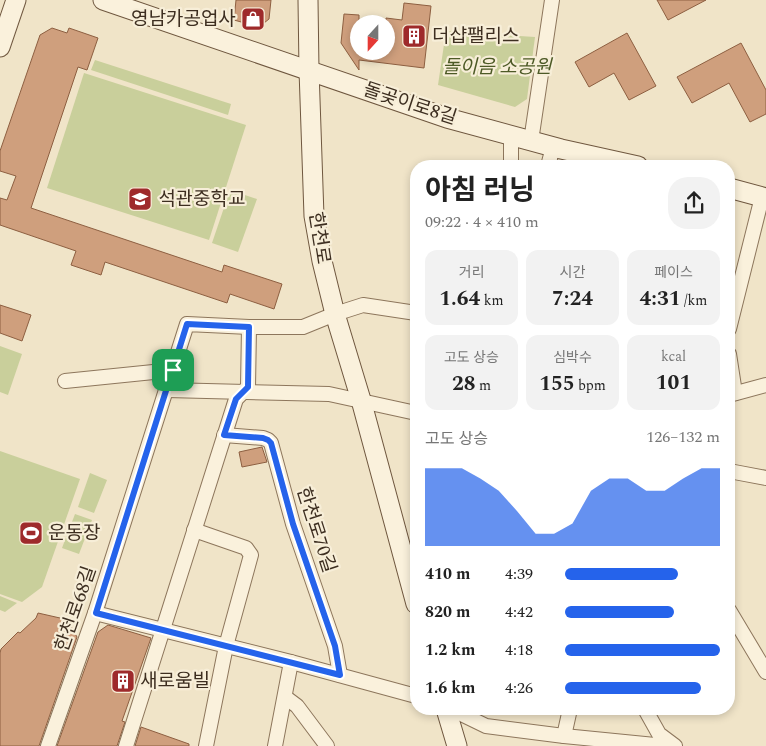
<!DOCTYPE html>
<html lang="ko">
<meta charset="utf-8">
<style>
:root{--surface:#fff;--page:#f2f2f2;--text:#222;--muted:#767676;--accent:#2563eb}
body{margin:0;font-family:Spectral,"Noto Sans KR",serif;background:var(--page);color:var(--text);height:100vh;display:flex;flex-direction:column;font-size:19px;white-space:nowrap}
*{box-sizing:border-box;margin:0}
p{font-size:16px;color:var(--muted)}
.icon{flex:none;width:28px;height:28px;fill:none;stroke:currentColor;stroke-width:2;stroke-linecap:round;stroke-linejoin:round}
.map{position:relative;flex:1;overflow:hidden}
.sheet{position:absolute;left:410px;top:160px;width:325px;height:555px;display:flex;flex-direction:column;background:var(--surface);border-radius:20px;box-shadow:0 2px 8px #0003}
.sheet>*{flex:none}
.needle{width:32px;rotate:201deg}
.controls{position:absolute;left:350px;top:15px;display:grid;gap:10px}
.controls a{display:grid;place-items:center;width:45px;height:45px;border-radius:50%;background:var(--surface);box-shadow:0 2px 8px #0003;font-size:25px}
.pin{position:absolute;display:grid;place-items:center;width:42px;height:42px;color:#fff;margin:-21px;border-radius:10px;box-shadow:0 2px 8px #0006}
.round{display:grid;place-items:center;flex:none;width:52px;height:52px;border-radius:20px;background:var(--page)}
.summary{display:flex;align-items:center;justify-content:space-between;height:85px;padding:0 15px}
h1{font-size:28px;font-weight:700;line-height:38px}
.metrics{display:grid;grid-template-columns:repeat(3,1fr);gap:8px;height:85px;padding:5px 15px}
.metrics div{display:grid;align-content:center;border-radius:12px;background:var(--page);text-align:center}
.metrics b{font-size:21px;font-weight:700}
.metrics small{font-size:14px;font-weight:400}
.metrics p{font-size:14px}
.chart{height:140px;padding:10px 15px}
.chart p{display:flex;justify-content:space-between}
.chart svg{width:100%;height:90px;margin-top:5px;fill:var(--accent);opacity:.7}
ul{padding:0 15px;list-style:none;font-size:16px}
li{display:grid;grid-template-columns:80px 60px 1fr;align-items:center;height:38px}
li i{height:12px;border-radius:6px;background:var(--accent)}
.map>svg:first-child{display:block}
.green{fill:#c9cf9b}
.building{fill:#cf9f7d;stroke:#8d5f41}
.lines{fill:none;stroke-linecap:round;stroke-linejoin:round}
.street-casing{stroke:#8d765c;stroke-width:16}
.secondary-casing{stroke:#6f573f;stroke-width:21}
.street{stroke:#faf1dc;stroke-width:14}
.secondary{stroke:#faf1dc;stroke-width:19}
.route-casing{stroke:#fff;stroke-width:10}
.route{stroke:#2563eb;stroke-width:6}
.labels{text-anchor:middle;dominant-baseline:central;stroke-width:4.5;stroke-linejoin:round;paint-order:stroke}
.poi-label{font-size:19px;fill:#3d2e20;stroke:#f7eed8;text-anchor:start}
.park-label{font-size:19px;font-style:italic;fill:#4d5a26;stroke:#f7eed8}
.street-label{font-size:19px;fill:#3d2e20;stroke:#f7eed8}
</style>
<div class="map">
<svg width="766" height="746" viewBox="0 0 766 746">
<rect width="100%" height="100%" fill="#f0e4c8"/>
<!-- green -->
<g class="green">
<path d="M446,31L535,37L527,99L515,107L438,85Z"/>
<path d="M95,60L231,104L228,115L91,70Z"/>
<path d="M84,73L246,125L209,240L47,188Z"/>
<path d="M230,190L257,199L238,252L212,243Z"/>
<path d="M0,346L22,354L8,395L0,392Z"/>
<path d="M0,451L80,479L42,587L22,602L0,594Z"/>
<path d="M90,473L107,480L94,513L78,507Z"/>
<path d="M75,514L92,520L79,554L62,548Z"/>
<path d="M0,596L17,603L5,612L0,610Z"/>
</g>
<!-- building -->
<g class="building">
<path d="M236,0H271L269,19L259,27L234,20Z"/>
<path d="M657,0H706L668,20Z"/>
<path d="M404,3L431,6L424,68L359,60V70L341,43L344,14L359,15V51H386V18L402,20Z"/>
<path d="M52,28L67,33L69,28L98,38L87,70L78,67L31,208L222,272L224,265L282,284L274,309L230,294L227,303L105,262L101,275L71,265L76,251L0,225V198L7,200L16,176L0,171V151L40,35Z"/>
<path d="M627,33L656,86L629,100L614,73L589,87L575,62Z"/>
<path d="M741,43L766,90V114L750,122L729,83L692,103L677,77Z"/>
<path d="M0,305L31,315L22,341L0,333Z"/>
<path d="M262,447L267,462L242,467L239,452Z"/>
<path d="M38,613L60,618L65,616L77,637L39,746H0V653L1,649L18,632L20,633L36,618Z"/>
<path d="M108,625L151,638L122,721L125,722L117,746H57L98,632Z"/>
<path d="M141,727L189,744V746H135Z"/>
</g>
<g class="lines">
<!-- street casing -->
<g class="street-casing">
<g id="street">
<path d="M531,141L552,0"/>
<path d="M511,166V136"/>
<path d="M548,166L553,147"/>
<path d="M729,329L762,197"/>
<path d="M729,354L735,393"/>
<path d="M65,381L173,370"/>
<path d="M167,390L329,394L416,413"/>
<path d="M729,395L766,385"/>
<path d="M224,435L263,438L268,440L271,443L293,524L335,646L340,675"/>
<path d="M729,471L766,478"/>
<path d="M194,530L246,548L251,555L226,646L206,746"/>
<path d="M729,610L766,672"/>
<path d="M95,613L291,662L416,696"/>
<path d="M285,697L297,706L327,746"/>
<path d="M451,709L486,726L564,736L665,746"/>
<path d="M645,709L659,734L675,746"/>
<path d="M564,736L570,709"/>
<path d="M48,746L95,613L187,324L249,327H303L335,314L363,305L416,313"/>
<path d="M126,746L236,399L248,387L249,327"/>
<path d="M275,746L291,662"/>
</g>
</g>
<!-- secondary casing -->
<g class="secondary-casing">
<g id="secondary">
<path d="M103,0L447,118L561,149L638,166"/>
<path d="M308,0L309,70L314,216L322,261L335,314L361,400L416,604"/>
<path d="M0,47L16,0"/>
<path d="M729,188L766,198"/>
<path d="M446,709L457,746"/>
</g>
</g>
<!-- street -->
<use href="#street" class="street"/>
<!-- secondary -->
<use href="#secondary" class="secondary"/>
</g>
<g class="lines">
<!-- route casing -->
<g class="route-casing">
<path id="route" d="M187,324L249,327L248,387L236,399L224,435L263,438L268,440L271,443L293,524L335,646L340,675L96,613Z"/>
</g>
<!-- route -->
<use href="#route" class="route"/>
</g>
<!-- icons -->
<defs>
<g id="shop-square" transform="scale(1.25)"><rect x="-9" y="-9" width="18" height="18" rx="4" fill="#9e2a2b" stroke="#f7eed8"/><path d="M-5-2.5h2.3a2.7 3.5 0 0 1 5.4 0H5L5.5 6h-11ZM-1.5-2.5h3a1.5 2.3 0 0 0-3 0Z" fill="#fff"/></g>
<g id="building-square" transform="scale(1.25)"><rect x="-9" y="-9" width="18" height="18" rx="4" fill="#9e2a2b" stroke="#f7eed8"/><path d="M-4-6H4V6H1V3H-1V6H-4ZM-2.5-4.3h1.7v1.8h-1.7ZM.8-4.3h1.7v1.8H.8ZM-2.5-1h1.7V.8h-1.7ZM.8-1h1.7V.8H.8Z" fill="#fff"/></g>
<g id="school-square" transform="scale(1.25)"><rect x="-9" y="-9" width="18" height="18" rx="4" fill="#9e2a2b" stroke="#f7eed8"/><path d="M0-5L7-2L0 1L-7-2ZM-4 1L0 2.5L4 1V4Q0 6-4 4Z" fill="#fff"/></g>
<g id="stadium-square" transform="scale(1.25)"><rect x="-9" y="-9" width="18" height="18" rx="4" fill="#9e2a2b" stroke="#f7eed8"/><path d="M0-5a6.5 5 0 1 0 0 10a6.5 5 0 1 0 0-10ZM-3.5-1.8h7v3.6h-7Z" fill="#fff"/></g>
</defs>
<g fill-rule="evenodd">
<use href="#shop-square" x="253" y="19"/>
<use href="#building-square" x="414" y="36"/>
<use href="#school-square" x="140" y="199"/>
<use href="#stadium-square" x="31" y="533"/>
<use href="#building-square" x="123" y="681"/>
</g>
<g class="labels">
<!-- poi labels -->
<g class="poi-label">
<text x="236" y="19" text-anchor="end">영남카공업사</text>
<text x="432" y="36">더샵팰리스</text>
<text x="158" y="199">석관중학교</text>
<text x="48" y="533">운동장</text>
<text x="140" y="681">새로움빌</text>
</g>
<!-- park labels -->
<g class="park-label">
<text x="497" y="67">돌이음 소공원</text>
</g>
<!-- street labels -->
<g class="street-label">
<text transform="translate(410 104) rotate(18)">돌곶이로8길</text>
<text transform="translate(319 238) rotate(81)">한천로</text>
<text transform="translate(316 530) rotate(72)">한천로70길</text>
<text transform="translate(76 609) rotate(-71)">한천로68길</text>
</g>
</g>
</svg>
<div class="controls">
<a><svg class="needle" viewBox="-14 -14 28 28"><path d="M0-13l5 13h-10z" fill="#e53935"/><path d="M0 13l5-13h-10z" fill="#767676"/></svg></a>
</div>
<div class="pin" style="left:173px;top:370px;background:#1e9e55"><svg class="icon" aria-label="arrive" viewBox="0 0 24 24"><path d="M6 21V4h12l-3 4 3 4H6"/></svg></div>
<section class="sheet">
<div class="summary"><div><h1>아침 러닝</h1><p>09:22 · 4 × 410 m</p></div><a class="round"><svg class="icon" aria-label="share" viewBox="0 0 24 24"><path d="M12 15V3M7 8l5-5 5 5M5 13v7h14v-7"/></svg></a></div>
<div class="metrics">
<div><p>거리</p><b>1.64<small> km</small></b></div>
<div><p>시간</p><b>7:24</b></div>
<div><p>페이스</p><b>4:31<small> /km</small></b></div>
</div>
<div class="metrics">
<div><p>고도 상승</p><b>28<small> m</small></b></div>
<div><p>심박수</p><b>155<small> bpm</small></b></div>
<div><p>kcal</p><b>101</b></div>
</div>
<div class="chart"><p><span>고도 상승</span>126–132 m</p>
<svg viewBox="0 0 160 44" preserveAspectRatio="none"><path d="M0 44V6L10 6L20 6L30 11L40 17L50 27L60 38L70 38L80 33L90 17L100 11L110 11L120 17L130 17L140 11L150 6L160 6V44z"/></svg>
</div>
<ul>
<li><b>410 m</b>4:39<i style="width:73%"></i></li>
<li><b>820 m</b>4:42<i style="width:70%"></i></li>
<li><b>1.2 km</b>4:18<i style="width:100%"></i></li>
<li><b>1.6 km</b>4:26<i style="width:88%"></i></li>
</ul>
</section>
</div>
